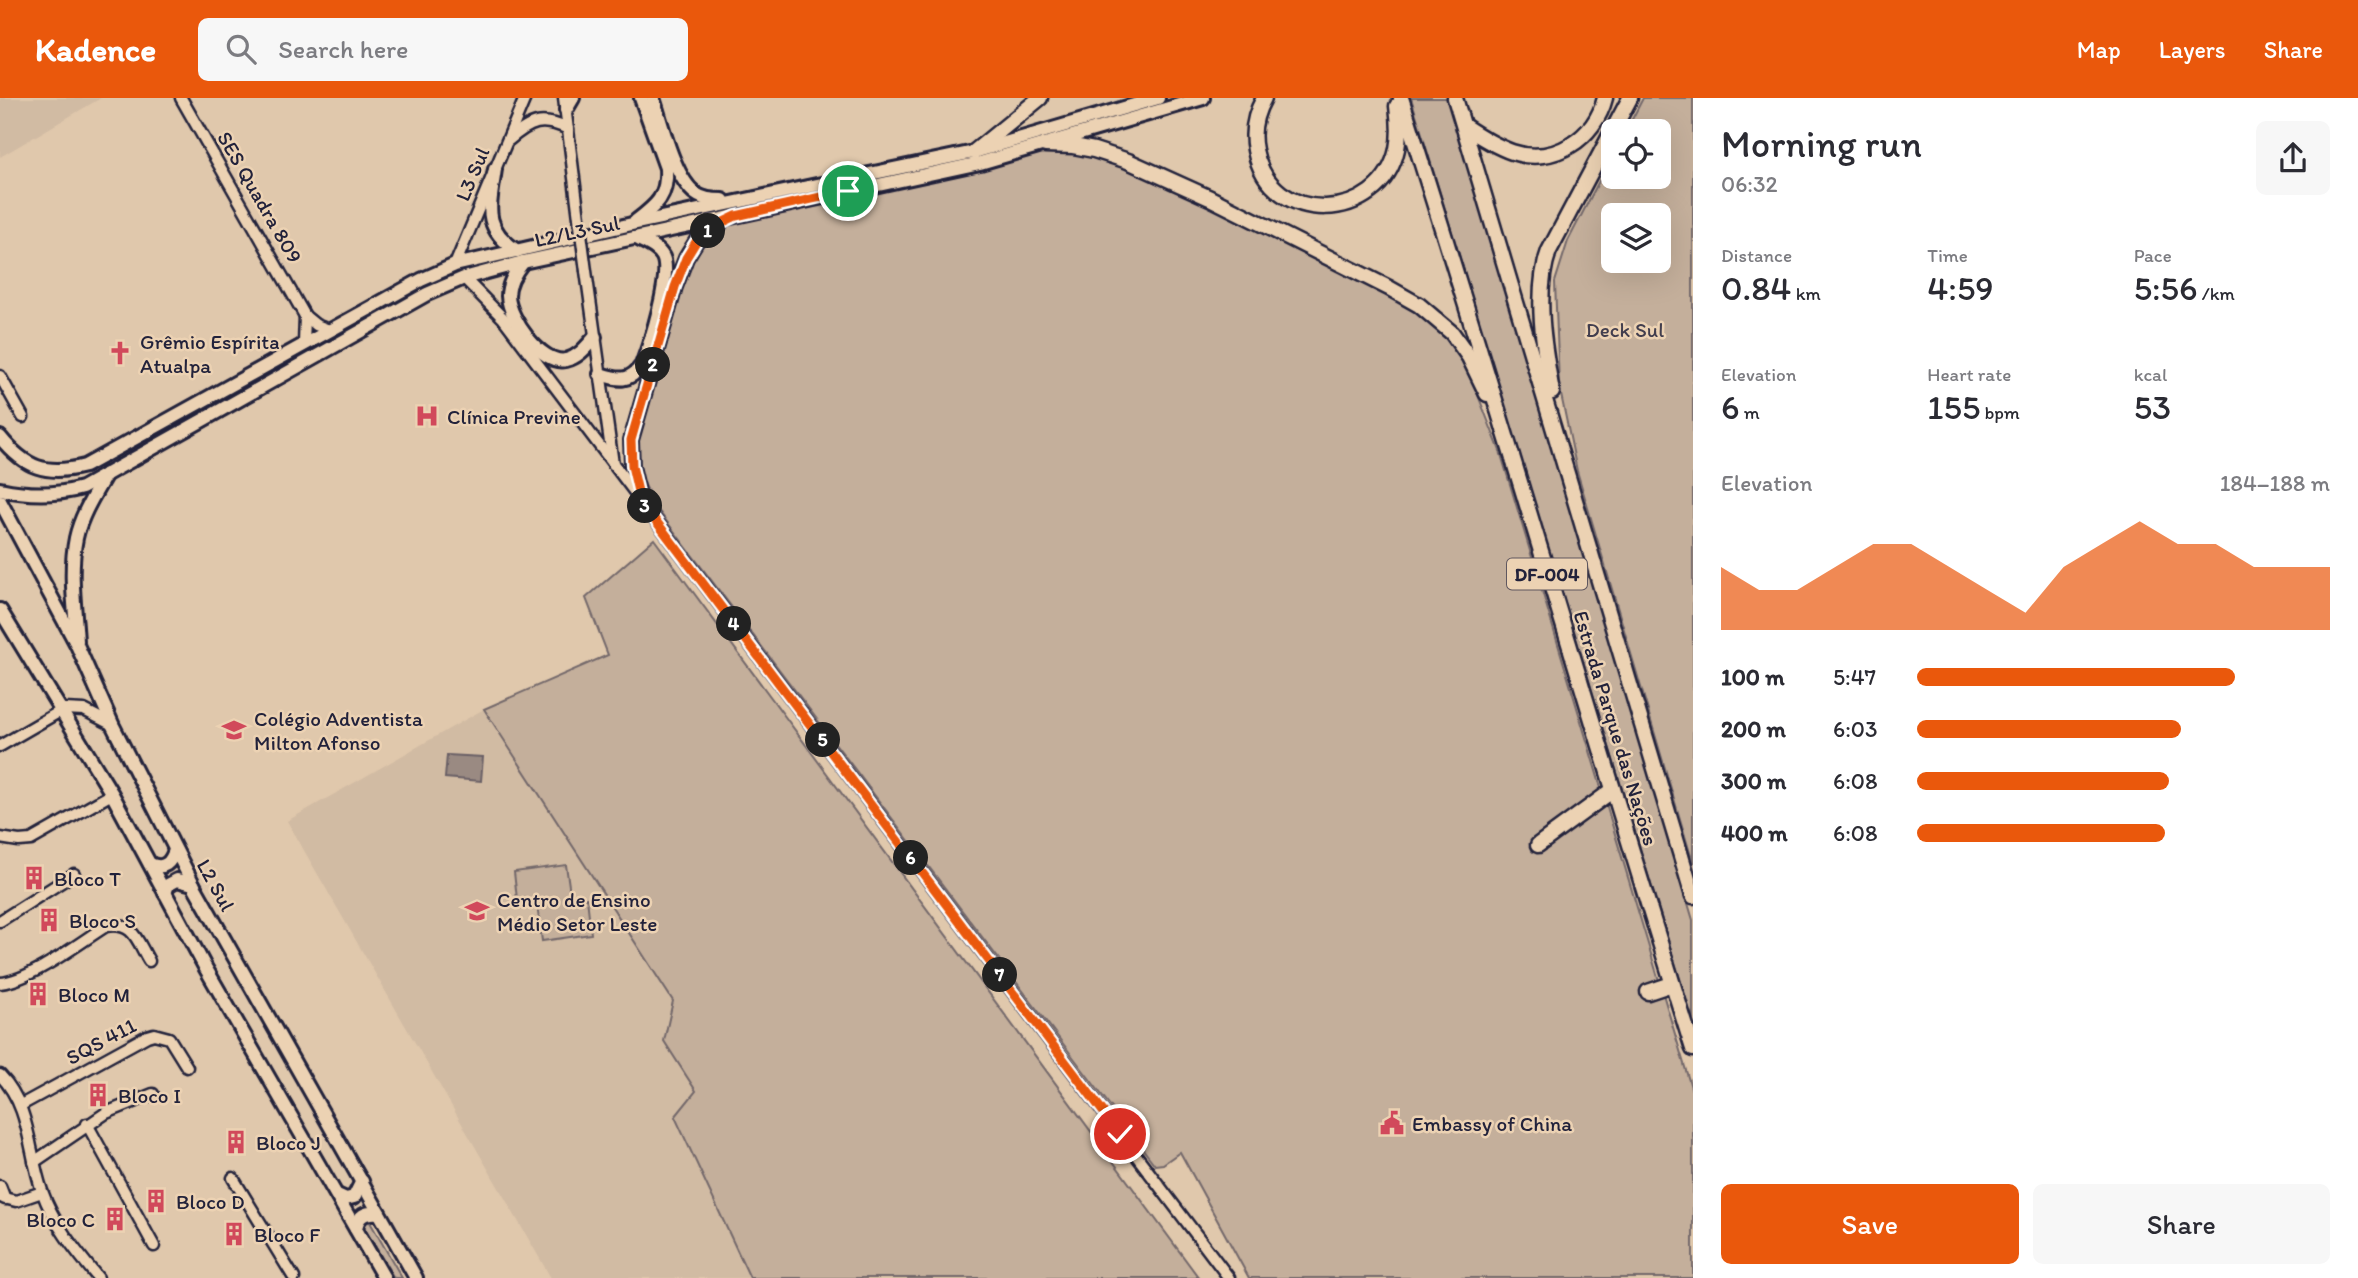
<!DOCTYPE html>
<meta charset="utf-8">
<style>
:root{--surface:#fff;--page:#f7f7f7;--text:#2b2b33;--muted:#7c7c81;--accent:#ea580c}
body{margin:0;font-family:Itim,sans-serif;background:var(--page);color:var(--text);height:100vh;display:flex;flex-direction:column;font-size:26px;white-space:nowrap}
*{box-sizing:border-box;margin:0}
p{font-size:23px;color:var(--muted)}
.icon{flex:none;width:38px;height:38px;fill:none;stroke:currentColor;stroke-width:2;stroke-linecap:round;stroke-linejoin:round}
.map{position:relative;flex:1;overflow:hidden}
.sheet{display:flex;flex-direction:column;background:var(--surface);width:665px}
.sheet>*{flex:none}
.buttons{position:absolute;left:1601px;top:21px;display:grid;gap:14px}
.buttons a{display:grid;place-items:center;width:70px;height:70px;border-radius:10px;background:var(--surface);box-shadow:0 7px 28px #0002;font-size:35px}
.pin{position:absolute;display:grid;place-items:center;width:60px;height:60px;color:#fff;margin:-30px;border:4px solid #fff;border-radius:50%;box-shadow:0 2px 7px #0007}
.km{position:absolute;width:35px;height:35px;margin:-18px;border-radius:50%;background:#222;color:#fff;font-size:19px;line-height:35px;text-align:center}
.round{display:grid;place-items:center;flex:none;width:74px;height:74px;border-radius:10px;background:var(--page)}
.head{display:flex;align-items:center;justify-content:space-between;height:119px;padding:0 28px}
h1{font-size:38px;font-weight:600;line-height:52px}
.metrics{display:grid;grid-template-columns:repeat(3,1fr);gap:10px;height:119px;padding:7px 28px}
.metrics div{display:grid;align-content:center}
.metrics b{font-size:35px;font-weight:600}
.metrics small{font-size:19px;font-weight:400}
.metrics p{font-size:19px}
.chart{height:196px;padding:14px 28px}
.chart p{display:flex;justify-content:space-between}
.chart svg{width:100%;height:126px;margin-top:7px;fill:var(--accent);opacity:.7}
.primary-button{display:flex;gap:14px;margin-top:auto;padding:14px 28px}
.primary-button a{flex:1;height:80px;border-radius:10px;background:var(--accent);color:#fff;font-size:28px;font-weight:600;line-height:80px;text-align:center}
.primary-button a+a{background:var(--page);color:var(--text)}
ul{padding:0 28px;list-style:none;font-size:23px}
li{display:grid;grid-template-columns:112px 84px 1fr;align-items:center;height:52px}
li i{height:18px;border-radius:9px;background:var(--accent)}
header{display:flex;align-items:center;gap:42px;box-sizing:border-box;height:98px;padding:0 35px;background:var(--accent);color:#fff}
header strong{font-size:33px}
nav{display:flex;gap:38px;margin-inline-start:auto;font-size:24px}
.search{width:490px;height:63px;background:var(--page);display:flex;align-items:center;gap:18px;box-sizing:border-box;padding:0 24px;border-radius:10px;color:var(--muted);font-size:26px}
main{display:flex;flex:1;min-height:0}
.map>svg:first-child{display:block}
.built{fill:#d1bba3}
.green{fill:#c4af9b;stroke:#73686b;stroke-width:2;fill-rule:evenodd}
.water{fill:#9a8a82;stroke:#6a6066;stroke-width:2}
.lines{fill:none;stroke-linecap:round;stroke-linejoin:round}
.minor-casing{stroke:#22223b;stroke-width:15}
.major-casing{stroke:#22223b;stroke-width:18}
.highway-casing{stroke:#22223b;stroke-width:19}
.minor{stroke:#ecd2b3;stroke-width:10}
.major{stroke:#ecd2b3;stroke-width:12}
.highway{stroke:#ecd2b3;stroke-width:14}
.minor-bridge-casing{stroke:#22223b;stroke-width:15;stroke-linecap:butt}
.minor-bridge{stroke:#ecd2b3;stroke-width:10}
.route-casing{stroke:#fff;stroke-width:14}
.route{stroke:#ea580c;stroke-width:9}
.labels{text-anchor:middle;dominant-baseline:central;stroke-width:5;stroke-linejoin:round;paint-order:stroke}
.shield{fill:#ecd2b3;stroke:#5f575f;stroke-width:2}
.shield-label{font-size:19px;font-weight:bold;fill:#22223b}
.street-label{font-size:21px;fill:#22223b;stroke:#ecd2b3}
.park-label{font-size:21px;fill:#423e4e;stroke:#ecd2b3}
.poi-label{font-size:21px;fill:#22223b;stroke:#ecd2b3;text-anchor:start}
</style>
<header>
<strong>Kadence</strong>
<div class="search"><svg class="icon" aria-label="search" viewBox="0 0 24 24"><circle cx="10" cy="10" r="6"/><path d="M15 15l6 6"/></svg>Search here</div>
<nav><a>Map</a><a>Layers</a><a>Share</a></nav>
</header>
<main>
<div class="map">
<svg width="1693" height="1180" viewBox="0 0 1693 1180">
<rect width="100%" height="100%" fill="#e0c8ac"/>
<filter id="ink" filterUnits="userSpaceOnUse"><feTurbulence type="fractalNoise" baseFrequency=".0143" numOctaves="2"/><feDisplacementMap in="SourceGraphic" scale="14" xChannelSelector="R" yChannelSelector="G"/><feConvolveMatrix kernelMatrix="1 2 1 2 8 2 1 2 1" color-interpolation-filters="sRGB"/></filter>
<g filter="url(#ink)">
<!-- built -->
<g class="built">
<path d="M0,0H101L0,59Z"/>
<path d="M484,611L742,1009L793,1180H551L287,723Z"/>
</g>
<!-- green -->
<g class="green">
<path d="M1411,0H1447L1693,822V924Z"/>
<path d="M1643,0H1693V765L1577,373L1559,287L1555,184L1568,143L1613,56L1614,79H1659V33H1626ZM1614,117H1659V163H1614Z"/>
<path d="M1045,47L1094,52L1419,207L1464,262L1500,353L1693,996V1180H1249L1180,1054L1163,1066L1155,1067L658,412C645,388 635,372 636,344L678,184L698,144L736,118Z"/>
<path d="M654,441L1199,1180H750L675,1019L696,993L664,943L673,903L484,611L608,557L586,500Z"/>
<path d="M566,767L571,802L587,800L591,836L542,843L537,807L518,810L514,774Z"/>
<path d="M366,1117L402,1180H394L359,1121Z"/>
</g>
<!-- water -->
<path class="water" d="M447,657L483,659L481,683L445,680Z"/>
<g class="lines">
<!-- minor casing -->
<g class="minor-casing">
<g id="minor">
<path d="M181,0L305,218L316,227L329,232"/>
<path d="M564,0L579,120"/>
<path d="M509,42C531,23 542,19 568,31"/>
<path d="M455,167L525,0"/>
<path d="M586,173L613,366"/>
<path d="M464,180L503,220L1229,1180"/>
<path d="M304,246L305,218"/>
<path d="M0,278L23,319"/>
<path d="M0,648L64,611L84,612L113,627"/>
<path d="M0,740L19,743L31,742L112,696"/>
<path d="M0,823L74,776"/>
<path d="M0,885C30,883 79,845 106,828C134,823 137,843 149,863"/>
<path d="M0,977C31,1009 28,1053 42,1093C54,1127 76,1153 98,1180"/>
<path d="M21,1007L147,938L154,936L169,940L187,969"/>
<path d="M87,1026L154,1148"/>
<path d="M34,1064L106,1015L153,996"/>
<path d="M233,1080L294,1180"/>
<path d="M0,1088L5,1101"/>
<path d="M0,1099L16,1103L42,1094"/>
</g>
</g>
<!-- major casing -->
<g class="major-casing">
<g id="major">
<path d="M653,0C662,26 674,80 696,96C704,102 715,102 723,102"/>
<path d="M566,12L573,0"/>
<path d="M495,71C490,108 481,129 517,153"/>
<path d="M636,123C657,107 668,98 666,70L641,0"/>
<path d="M523,164C515,174 508,185 508,198C509,221 541,267 566,262C579,259 587,248 595,239"/>
<path d="M600,276C619,282 629,285 642,267C650,246 672,178 663,159C658,149 646,145 636,140"/>
<path d="M0,339C25,370 46,378 85,368L421,182L455,167L632,126L974,54L1158,0"/>
<path d="M0,391C28,397 54,398 82,390L427,196L464,180L523,164L980,65L1203,0"/>
<path d="M640,402L632,368L631,342L675,189L686,160L697,142L720,126"/>
<path d="M0,403L77,547L113,628L193,786L416,1180"/>
<path d="M0,512L112,696L205,869L384,1180"/>
<path d="M77,543C75,510 69,474 76,440C81,417 94,397 106,376"/>
<path d="M150,766C164,772 171,765 175,752"/>
<path d="M165,795L168,787L177,782L193,786"/>
<path d="M337,1097L346,1101L354,1099L362,1083"/>
<path d="M356,1131C358,1117 365,1114 379,1115"/>
</g>
</g>
<!-- highway casing -->
<g class="highway-casing">
<g id="highway">
<path d="M1264,0C1255,16 1251,33 1255,52C1270,130 1381,126 1397,51C1400,37 1399,23 1397,8"/>
<path d="M1401,0C1502,316 1594,635 1693,951"/>
<path d="M1455,0L1693,798"/>
<path d="M1464,28C1479,38 1495,48 1512,54C1554,68 1595,40 1605,0"/>
<path d="M1045,47L1073,48L1094,52L1128,63L1210,100L1389,190L1419,207L1452,235L1469,259L1487,296"/>
<path d="M974,54L1040,0"/>
<path d="M1552,294C1544,251 1534,194 1549,153L1630,0"/>
<path d="M1538,747L1613,692"/>
<path d="M1648,894L1672,886"/>
</g>
</g>
<!-- minor -->
<use href="#minor" class="minor"/>
<!-- major -->
<use href="#major" class="major"/>
<!-- highway -->
<use href="#highway" class="highway"/>
<!-- minor-bridge casing -->
<g class="minor-bridge-casing">
<path id="minor-bridge" d="M579,120L586,173"/>
</g>
<!-- minor-bridge -->
<use href="#minor-bridge" class="minor-bridge"/>
</g>
</g>
<g class="lines" filter="url(#ink)">
<!-- route casing -->
<g class="route-casing">
<path id="route" d="M848,93L736,118L711,130L697,142L686,160L675,189L631,342L632,368L640,402L1120,1036"/>
</g>
<!-- route -->
<use href="#route" class="route"/>
</g>
<!-- icons -->
<defs>
<g id="church-bare" transform="scale(1.89)"><path d="M-1.2-6h2.4v3.5h3.3v2.4h-3.3V6h-2.4V-.1h-3.3v-2.4h3.3Z" fill="#d1495b" stroke="#ecd2b3" stroke-width="2.5" paint-order="stroke"/></g>
<g id="hospital-bare" transform="scale(1.89)"><path d="M-5-5h3v3.5h4V-5h3V5h-3V1.5h-4V5h-3Z" fill="#d1495b" stroke="#ecd2b3" stroke-width="2.5" paint-order="stroke"/></g>
<g id="school-bare" transform="scale(1.89)"><path d="M0-5L7-2L0 1L-7-2ZM-4 1L0 2.5L4 1V4Q0 6-4 4Z" fill="#d1495b" stroke="#ecd2b3" stroke-width="2.5" paint-order="stroke"/></g>
<g id="building-bare" transform="scale(1.89)"><path d="M-4-6H4V6H1V3H-1V6H-4ZM-2.5-4.3h1.7v1.8h-1.7ZM.8-4.3h1.7v1.8H.8ZM-2.5-1h1.7V.8h-1.7ZM.8-1h1.7V.8H.8Z" fill="#d1495b" stroke="#ecd2b3" stroke-width="2.5" paint-order="stroke"/></g>
<g id="university-bare" transform="scale(1.89)"><path d="M0-5L7-2L0 1L-7-2ZM-4 1L0 2.5L4 1V4Q0 6-4 4Z" fill="#d1495b" stroke="#ecd2b3" stroke-width="2.5" paint-order="stroke"/></g>
<g id="civic-bare" transform="scale(1.89)"><path d="M-.6-6.5H3V-4.5H.6V-3L4-1V1h2V6H-6V1h2V-1L-.6-3ZM-1.2 2.5V6h2.4V2.5Z" fill="#d1495b" stroke="#ecd2b3" stroke-width="2.5" paint-order="stroke"/></g>
</defs>
<g fill-rule="evenodd">
<use href="#church-bare" x="120" y="255"/>
<use href="#hospital-bare" x="427" y="318"/>
<use href="#school-bare" x="234" y="632"/>
<use href="#building-bare" x="34" y="780"/>
<use href="#university-bare" x="477" y="813"/>
<use href="#building-bare" x="49" y="822"/>
<use href="#building-bare" x="38" y="896"/>
<use href="#building-bare" x="98" y="997"/>
<use href="#civic-bare" x="1392" y="1025"/>
<use href="#building-bare" x="236" y="1044"/>
<use href="#building-bare" x="156" y="1103"/>
<use href="#building-bare" x="115" y="1121"/>
<use href="#building-bare" x="234" y="1136"/>
</g>
<g class="labels">
<!-- shield labels -->
<rect class="shield" x="1507" y="460.5" width="80" height="31" rx="5"/>
<g class="shield-label">
<text x="1547" y="476">DF-004</text>
</g>
<!-- street labels -->
<g class="street-label">
<text transform="translate(472 76) rotate(-67)">L3 Sul</text>
<text transform="translate(260 99) rotate(60)">SES Quadra 809</text>
<text transform="translate(577 133) rotate(-12)">L2/L3 Sul</text>
<text transform="translate(1616 630) rotate(73)">Estrada Parque das Nações</text>
<text transform="translate(216 787) rotate(61)">L2 Sul</text>
<text transform="translate(101 943) rotate(-28)">SQS 411</text>
</g>
<!-- park labels -->
<g class="park-label">
<text x="1625" y="231">Deck Sul</text>
</g>
<!-- poi labels -->
<g class="poi-label">
<text x="140" y="243">Grêmio Espírita<tspan x="140" dy="24">Atualpa</tspan></text>
<text x="447" y="318">Clínica Previne</text>
<text x="254" y="620">Colégio Adventista<tspan x="254" dy="24">Milton Afonso</tspan></text>
<text x="54" y="780">Bloco T</text>
<text x="497" y="801">Centro de Ensino<tspan x="497" dy="24">Médio Setor Leste</tspan></text>
<text x="69" y="822">Bloco S</text>
<text x="58" y="896">Bloco M</text>
<text x="118" y="997">Bloco I</text>
<text x="1412" y="1025">Embassy of China</text>
<text x="256" y="1044">Bloco J</text>
<text x="176" y="1103">Bloco D</text>
<text x="95" y="1121" text-anchor="end">Bloco C</text>
<text x="254" y="1136">Bloco F</text>
</g>
</g>
</svg>
<div class="buttons">
<a><svg class="icon" aria-label="locate" viewBox="0 0 24 24"><circle cx="12" cy="12" r="6"/><path d="M12 2v4M12 18v4M2 12h4M18 12h4"/></svg></a>
<a><svg class="icon" aria-label="layers" viewBox="0 0 24 24"><path d="M12 4l9 5-9 5-9-5zM3 14l9 5 9-5"/></svg></a>
</div>
<div class="pin" style="left:848px;top:93px;background:#1e9e55"><svg class="icon" aria-label="arrive" viewBox="0 0 24 24"><path d="M6 21V4h12l-3 4 3 4H6"/></svg></div>
<div class="pin" style="left:1120px;top:1036px;background:#d93025"><svg class="icon" aria-label="check" viewBox="0 0 24 24"><path d="M5 12l5 5 9-10"/></svg></div>
<b class="km" style="left:708px;top:133px">1</b>
<b class="km" style="left:653px;top:267px">2</b>
<b class="km" style="left:645px;top:408px">3</b>
<b class="km" style="left:734px;top:526px">4</b>
<b class="km" style="left:823px;top:642px">5</b>
<b class="km" style="left:911px;top:760px">6</b>
<b class="km" style="left:1000px;top:877px">7</b>
</div>
<section class="sheet">
<div class="head"><div><h1>Morning run</h1><p>06:32</p></div><a class="round"><svg class="icon" aria-label="share" viewBox="0 0 24 24"><path d="M12 15V3M7 8l5-5 5 5M5 13v7h14v-7"/></svg></a></div>
<div class="metrics">
<div><p>Distance</p><b>0.84<small> km</small></b></div>
<div><p>Time</p><b>4:59</b></div>
<div><p>Pace</p><b>5:56<small> /km</small></b></div>
</div>
<div class="metrics">
<div><p>Elevation</p><b>6<small> m</small></b></div>
<div><p>Heart rate</p><b>155<small> bpm</small></b></div>
<div><p>kcal</p><b>53</b></div>
</div>
<div class="chart"><p><span>Elevation</span>184–188 m</p>
<svg viewBox="0 0 160 44" preserveAspectRatio="none"><path d="M0 44V22L10 30L20 30L30 22L40 14L50 14L60 22L70 30L80 38L90 22L100 14L110 6L120 14L130 14L140 22L150 22L160 22V44z"/></svg>
</div>
<ul>
<li><b>100 m</b>5:47<i style="width:77%"></i></li>
<li><b>200 m</b>6:03<i style="width:64%"></i></li>
<li><b>300 m</b>6:08<i style="width:61%"></i></li>
<li><b>400 m</b>6:08<i style="width:60%"></i></li>
</ul>
<div class="primary-button"><a>Save</a><a>Share</a></div>
</section>
</main>
